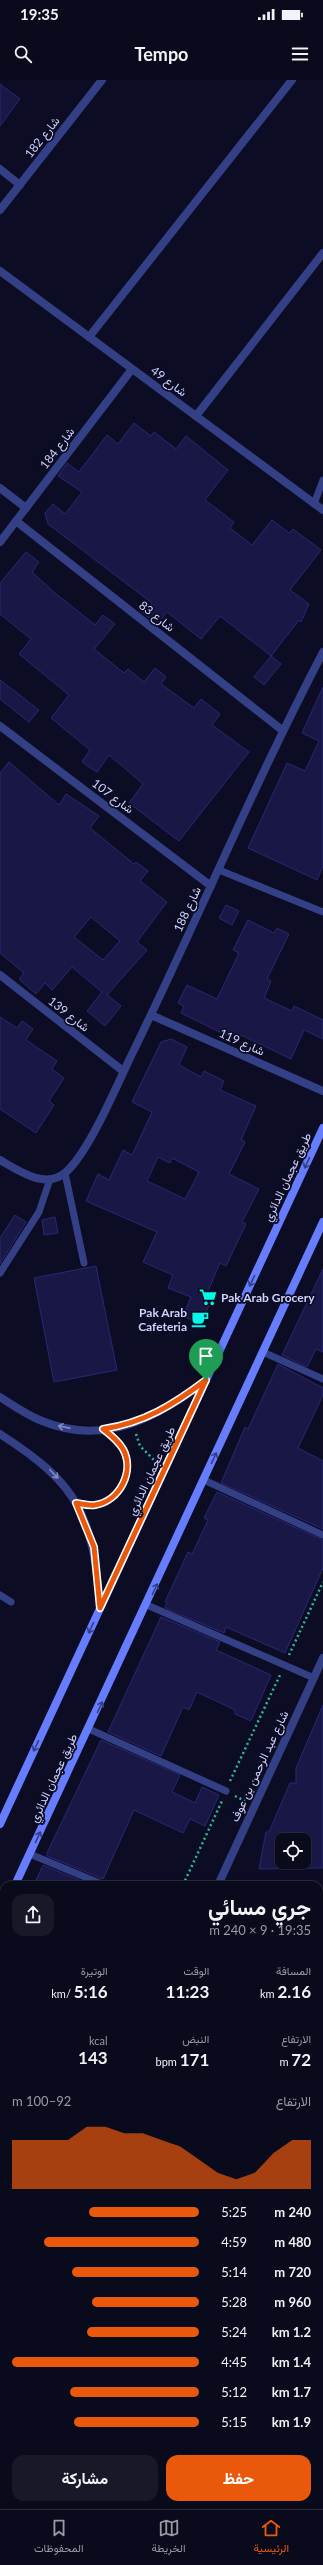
<!DOCTYPE html>
<html lang="ar">
<meta charset="utf-8">
<style>
:root{--surface:#090a1b;--page:#171828;--text:#f1f3f6;--muted:#999aa3;--line:#292b3a;--accent:#ea580c}
body{margin:0;font-family:Lato,Vazirmatn,sans-serif;background:var(--page);color:var(--text);direction:rtl;height:100vh;display:flex;flex-direction:column;font-size:15px;white-space:nowrap}
*{box-sizing:border-box;margin:0}
p{font-size:13px;color:var(--muted)}
.icon{flex:none;width:22px;height:22px;fill:none;stroke:currentColor;stroke-width:2;stroke-linecap:round;stroke-linejoin:round}
.map{position:relative;flex:1;overflow:hidden;direction:ltr}
.panel{position:absolute;left:0px;top:1801px;width:323px;height:628px;display:flex;flex-direction:column;background:var(--surface);border-radius:12px 12px 0 0;box-shadow:0 1px 3px #0004,0 0 0 1px var(--line);direction:rtl}
.panel>*{flex:none}
.controls{position:absolute;left:275px;top:1753px;display:grid;gap:8px}
.controls a{display:grid;place-items:center;width:36px;height:36px;border-radius:8px;background:var(--surface);box-shadow:0 1px 3px #0004,0 0 0 1px var(--line);font-size:20px}
.pin{position:absolute;display:grid;place-items:center;width:34px;height:34px;color:#fff;margin:-41px -17px;border-radius:50% 50% 50% 0;rotate:-45deg;box-shadow:0 0 4px #0007}
.pin .icon{rotate:45deg}
.round{display:grid;place-items:center;flex:none;width:42px;height:42px;border-radius:12px;background:var(--page)}
.summary{display:flex;align-items:center;justify-content:space-between;height:68px;padding:0 12px}
h1{font-size:22px;font-weight:700;line-height:30px}
.figures{display:grid;grid-template-columns:repeat(3,1fr);gap:6px;height:68px;padding:4px 12px}
.figures div{display:grid;align-content:center}
.figures b{font-size:17px;font-weight:700}
.figures small{font-size:11px;font-weight:400}
.figures p{font-size:11px}
.chart{height:112px;padding:8px 12px}
.chart p{display:flex;justify-content:space-between}
.chart svg{width:100%;height:72px;margin-top:4px;fill:var(--accent);opacity:.7}
.primary-button{display:flex;gap:8px;margin-top:auto;padding:8px 12px}
.primary-button a{flex:1;height:46px;border-radius:12px;background:var(--accent);color:#fff;font-size:16px;font-weight:700;line-height:46px;text-align:center}
.primary-button a+a{background:var(--page);color:var(--text)}
ul{padding:0 12px;list-style:none;font-size:13px}
li{display:grid;grid-template-columns:64px 48px 1fr;align-items:center;height:30px}
li i{height:10px;border-radius:5px;background:var(--accent)}
.status{display:flex;justify-content:space-between;align-items:center;height:28px;padding:0 20px;background:var(--surface);direction:ltr}
.status svg{height:11px;fill:currentColor}
header{display:flex;justify-content:space-between;align-items:center;height:52px;padding:0 12px;background:var(--surface);font-size:18px;font-weight:700}
.tabs{display:flex;justify-content:space-around;align-items:center;height:56px;border-top:1px solid var(--line);background:var(--surface);font-size:11px;color:var(--muted)}
.tabs a{display:grid;justify-items:center;gap:2px}
.tabs .on{color:var(--accent)}
.map>svg:first-child{display:block}
.building{fill:#191746;stroke:#292873;fill-rule:evenodd}
.lines{fill:none;stroke-linecap:round;stroke-linejoin:round}
.path{stroke:#27bc98;stroke-width:2.5;stroke-dasharray:2 3;stroke-linecap:butt}
.service{stroke:#344086;stroke-width:7}
.minor{stroke:#344086;stroke-width:8}
.tertiary{stroke:#344086;stroke-width:8}
.secondary{stroke:#667dff;stroke-width:8}
.oneway{stroke:#343f87}
.oneway2{stroke:#8289c2}
.route-casing{stroke:#fff;stroke-width:8}
.route{stroke:#ea580c;stroke-width:5}
.labels{text-anchor:middle;dominant-baseline:central;stroke-width:3.5;stroke-linejoin:round;paint-order:stroke}
.street-label{font-size:12px;fill:#cfd2ff;stroke:#0c0d24}
.poi-label{font-size:12px;font-weight:bold;fill:#cfd2ff;stroke:#0c0d24;text-anchor:start}
</style>
<div class="status"><b>19:35</b><svg viewBox="0 0 49 12"><path d="M0 12V9h3v3zM5 12V6h3v6zM10 12V3h3v9zM15 12V0h3v12zM26 1h20v11H26zM47 4h2v5h-2z"/></svg></div>
<header><svg class="icon" aria-label="menu" viewBox="0 0 24 24"><path d="M4 6h16M4 12h16M4 18h16"/></svg>Tempo<svg class="icon" aria-label="search" viewBox="0 0 24 24"><circle cx="10" cy="10" r="6"/><path d="M15 15l6 6"/></svg></header>
<div class="map">
<svg width="323" height="2429" viewBox="0 0 323 2429">
<rect width="100%" height="100%" fill="#0c0d24"/>
<!-- building -->
<g class="building">
<path d="M0,4L20,19L0,46Z"/>
<path d="M134,343L151,356L154,352L176,369L186,356L228,390L205,420L234,442L230,448L252,465L272,440L289,453L293,449L321,470L290,510L309,524L301,542L299,540L271,576L220,536L201,559L167,532L157,544L143,533L152,523L48,444L45,433L53,424L65,434L82,412L58,396L67,383L79,392L107,355L118,364Z"/>
<path d="M26,472L39,482L32,492L55,513L95,545L103,535L115,544L94,569L124,593L128,589L144,602L155,588L166,597L161,604L194,628L201,619L220,634L212,645L249,672L179,761L129,723L143,704L135,697L109,675L97,692L82,682L90,670L51,638L69,615L19,574L31,559L0,534V503Z"/>
<path d="M271,576L281,584L264,605L254,597Z"/>
<path d="M0,600L39,630L29,642L0,619Z"/>
<path d="M323,607V786L317,800L248,768L287,683L305,691L319,661L302,653Z"/>
<path d="M9,682L59,725L66,714L99,736L90,748L134,784L136,782L148,791L140,801L167,822L137,862L147,870L107,915L121,926L105,946L87,931L102,912L72,887L52,910L45,903L36,914L19,899L24,893L0,873V693ZM91,837L120,861L103,880L74,857Z"/>
<path d="M226,825L239,831L232,845L219,838Z"/>
<path d="M248,840L274,853L277,848L289,854L267,899L271,901L264,918L292,931L294,926L323,940V959L304,950L291,979L241,955L238,961L181,933L184,926L178,923L187,905L217,919L239,873L233,870Z"/>
<path d="M0,937L17,948L22,941L33,949L26,960L57,981L52,989L64,998L49,1021L54,1025L36,1053L0,1029Z"/>
<path d="M171,959L187,967L179,985L201,997L204,991L224,1001L220,1010L256,1026L241,1060L245,1062L229,1094L259,1109L242,1142L246,1144L226,1186L220,1183L208,1211L214,1214L201,1244L183,1236L191,1217L168,1208L173,1195L143,1182L157,1152L86,1121L98,1094L109,1100L123,1070L132,1075L152,1032L132,1022L161,962ZM158,1077L170,1083L172,1078L199,1092L185,1119L147,1101Z"/>
<path d="M15,1135L26,1142L0,1184V1158Z"/>
<path d="M55,1137L58,1153L44,1155L42,1140Z"/>
<path d="M96,1186L117,1290L54,1302L34,1198Z"/>
<path d="M323,1189V1272L316,1269L307,1287L282,1275Z"/>
<path d="M278,1284L323,1308V1315L298,1368L323,1381V1449L221,1403L245,1347L248,1349Z"/>
<path d="M217,1412L323,1460V1488L285,1573L226,1547L224,1553L165,1528L167,1523L165,1522L188,1472L192,1474L208,1440L204,1438Z"/>
<path d="M161,1537L220,1562L216,1570L271,1595L251,1641L235,1634V1630L197,1612L189,1630L183,1627L161,1676L108,1652Z"/>
<path d="M323,1625V1788L259,1789L266,1752H269L290,1703H296V1688ZM282,1760H304V1782H282Z"/>
<path d="M101,1660L180,1695L172,1712L195,1723L202,1707L219,1715L205,1746L190,1739L183,1753L134,1730L103,1799L47,1776V1773Z"/>
<path d="M43,1785L91,1805H34Z"/>
</g>
<g class="lines">
<!-- path -->
<g class="path">
<path d="M136,1354L140,1366L156,1382"/>
<path d="M289,1575L323,1502"/>
<path d="M230,1701L280,1595"/>
<path d="M235,1716L245,1721"/>
<path d="M183,1805L222,1721"/>
</g>
<!-- service -->
<g class="service">
<path d="M314,424L323,400"/>
<path d="M219,790L323,832"/>
<path d="M65,1093L84,1183"/>
<path d="M0,1193L39,1132L50,1099"/>
<path d="M263,1272L323,1299"/>
<path d="M204,1400L323,1455"/>
<path d="M0,1515L11,1522"/>
<path d="M147,1525L314,1598"/>
<path d="M89,1649L226,1711"/>
<path d="M30,1774L104,1805"/>
<path d="M319,1905L323,1906"/>
<path d="M319,2328H323"/>
</g>
<!-- minor -->
<g class="minor">
<path d="M0,89L20,105"/>
<path d="M0,130L102,0"/>
<path d="M0,191L323,430"/>
<path d="M89,257L292,0"/>
<path d="M196,336L323,173"/>
<path d="M0,408L26,428"/>
<path d="M16,441L282,650"/>
<path d="M0,462L132,289"/>
<path d="M0,646L211,806"/>
<path d="M0,895L123,991"/>
<path d="M151,935L323,1011"/>
<path d="M0,1080C19,1091 46,1110 66,1092C90,1071 118,1002 133,972C198,839 255,702 323,572"/>
<path d="M218,1805L323,1578"/>
<path d="M0,1916L4,1922"/>
<path d="M0,1963L4,1966"/>
<path d="M0,2006L4,2007"/>
<path d="M0,2038L4,2040"/>
<path d="M319,2080L323,2081"/>
<path d="M319,2231H323"/>
<path d="M0,2298L4,2284"/>
<path d="M319,2422H323"/>
<path d="M116,2429V2425"/>
<path d="M247,2429V2425"/>
</g>
<!-- tertiary -->
<g class="tertiary">
<path d="M0,1317C14,1326 27,1335 42,1341C106,1367 157,1337 206,1301"/>
<path d="M0,1354C80,1405 93,1436 100,1528"/>
<path d="M76,1423C82,1424 89,1426 95,1425C120,1421 135,1391 123,1369C118,1361 111,1355 103,1349"/>
</g>
<!-- secondary -->
<g class="secondary">
<path d="M0,1744L323,1048"/>
<path d="M15,1805L323,1142"/>
<path d="M0,1837L4,1829"/>
</g>
</g>
<!-- one-way arrows -->
<defs><path id="oneway-shaft" d="M-6 0H5M1.5-3L5.5 0L1.5 3" fill="none" stroke-width="1.6" stroke-linecap="round" stroke-linejoin="round"/></defs>
<g class="oneway">
<use href="#oneway-shaft" transform="translate(307 1083) rotate(115)"/>
<use href="#oneway-shaft" transform="translate(252 1201) rotate(115)"/>
<use href="#oneway-shaft" transform="translate(214 1378) rotate(-65)"/>
<use href="#oneway-shaft" transform="translate(155 1509) rotate(-65)"/>
<use href="#oneway-shaft" transform="translate(91 1548) rotate(115)"/>
<use href="#oneway-shaft" transform="translate(100 1627) rotate(-65)"/>
<use href="#oneway-shaft" transform="translate(36 1666) rotate(115)"/>
<use href="#oneway-shaft" transform="translate(38 1757) rotate(-65)"/>
</g>
<g class="oneway2">
<use href="#oneway-shaft" transform="translate(64 1347) rotate(-169)"/>
<use href="#oneway-shaft" transform="translate(54 1394) rotate(46)"/>
</g>
<g class="lines">
<!-- route casing -->
<g class="route-casing">
<path id="route" d="M206,1300L100,1528L94,1467L76,1423C82,1424 89,1426 95,1425C120,1421 135,1391 123,1369C118,1361 111,1355 103,1349C144,1343 173,1325 206,1300Z"/>
</g>
<!-- route -->
<use href="#route" class="route"/>
</g>
<!-- icons -->
<defs>
<g id="supermarket-bare" transform="scale(1.38)"><path d="M-6-5.5h2.5l.6 2H6L4.5 2H-2.5L-4.4-4H-6ZM-1.5 3.2a1.3 1.3 0 1 0 .1 0ZM3 3.2a1.3 1.3 0 1 0 .1 0Z" fill="#00fae7" stroke="#0c0d24" stroke-width="2.5" paint-order="stroke"/></g>
<g id="cafe-bare" transform="scale(1.38)"><path d="M-5.5-4.5H6V0H3Q3 3.5 0 3.5H-2.5Q-5.5 3.5-5.5 0ZM3-3.2v2h1.7v-2ZM-6 4.5H4V6H-6Z" fill="#00fae7" stroke="#0c0d24" stroke-width="2.5" paint-order="stroke"/></g>
</defs>
<g fill-rule="evenodd">
<use href="#supermarket-bare" x="208" y="1217"/>
<use href="#cafe-bare" x="200" y="1239"/>
</g>
<g class="labels">
<!-- street labels -->
<g class="street-label">
<text transform="translate(42 57) rotate(-52)">شارع 182</text>
<text transform="translate(169 301) rotate(37)">شارع 49</text>
<text transform="translate(57 368) rotate(-53)">شارع 184</text>
<text transform="translate(157 536) rotate(38)">شارع 83</text>
<text transform="translate(113 716) rotate(37)">شارع 107</text>
<text transform="translate(187 829) rotate(-65)">شارع 188</text>
<text transform="translate(69 934) rotate(38)">شارع 139</text>
<text transform="translate(242 962) rotate(24)">شارع 119</text>
<text transform="translate(287 1097) rotate(-65)">طريق عجمان الدائري</text>
<text transform="translate(151 1391) rotate(-65)">طريق عجمان الدائري</text>
<text transform="translate(259 1686) rotate(-65)">شارع عبد الرحمن بن عوف</text>
<text transform="translate(53 1698) rotate(-65)">طريق عجمان الدائري</text>
</g>
<!-- poi labels -->
<g class="poi-label">
<text x="221" y="1217">Pak Arab Grocery</text>
<text x="187" y="1232" text-anchor="end">Pak Arab<tspan x="187" dy="14">Cafeteria</tspan></text>
</g>
</g>
</svg>
<div class="controls">
<a><svg class="icon" aria-label="locate" viewBox="0 0 24 24"><circle cx="12" cy="12" r="6"/><path d="M12 2v4M12 18v4M2 12h4M18 12h4"/></svg></a>
</div>
<div class="pin" style="left:206px;top:1300px;background:#1e9e55"><svg class="icon" aria-label="arrive" viewBox="0 0 24 24"><path d="M6 21V4h12l-3 4 3 4H6"/></svg></div>
<section class="panel">
<div class="summary"><div><h1>جري مسائي</h1><p>19:35 · 9 × 240 m</p></div><a class="round"><svg class="icon" aria-label="share" viewBox="0 0 24 24"><path d="M12 15V3M7 8l5-5 5 5M5 13v7h14v-7"/></svg></a></div>
<div class="figures">
<div><p>المسافة</p><b>2.16<small> km</small></b></div>
<div><p>الوقت</p><b>11:23</b></div>
<div><p>الوتيرة</p><b>5:16<small> /km</small></b></div>
</div>
<div class="figures">
<div><p>الارتفاع</p><b>72<small> m</small></b></div>
<div><p>النبض</p><b>171<small> bpm</small></b></div>
<div><p>kcal</p><b>143</b></div>
</div>
<div class="chart"><p><span>الارتفاع</span>92–100 m</p>
<svg viewBox="0 0 160 44" preserveAspectRatio="none"><path d="M0 44V14L10 14L20 14L30 14L40 6L50 6L60 10L70 10L80 14L90 18L100 26L110 34L120 38L130 34L140 22L150 14L160 14V44z"/></svg>
</div>
<ul>
<li><b>240 m</b>5:25<i style="width:59%"></i></li>
<li><b>480 m</b>4:59<i style="width:83%"></i></li>
<li><b>720 m</b>5:14<i style="width:68%"></i></li>
<li><b>960 m</b>5:28<i style="width:57%"></i></li>
<li><b>1.2 km</b>5:24<i style="width:60%"></i></li>
<li><b>1.4 km</b>4:45<i style="width:100%"></i></li>
<li><b>1.7 km</b>5:12<i style="width:69%"></i></li>
<li><b>1.9 km</b>5:15<i style="width:67%"></i></li>
</ul>
<div class="primary-button"><a>حفظ</a><a>مشاركة</a></div>
</section>
</div>
<nav class="tabs">
<a class="on"><svg class="icon" aria-label="home" viewBox="0 0 24 24"><path d="M3 11l9-7 9 7M6 9v11h12V9"/></svg>الرئيسية</a>
<a><svg class="icon" aria-label="map" viewBox="0 0 24 24"><path d="M3 6l6-2 6 2 6-2v14l-6 2-6-2-6 2zM9 4v14M15 6v14"/></svg>الخريطة</a>
<a><svg class="icon" aria-label="saved" viewBox="0 0 24 24"><path d="M7 4h10v16l-5-4-5 4z"/></svg>المحفوظات</a>
</nav>
